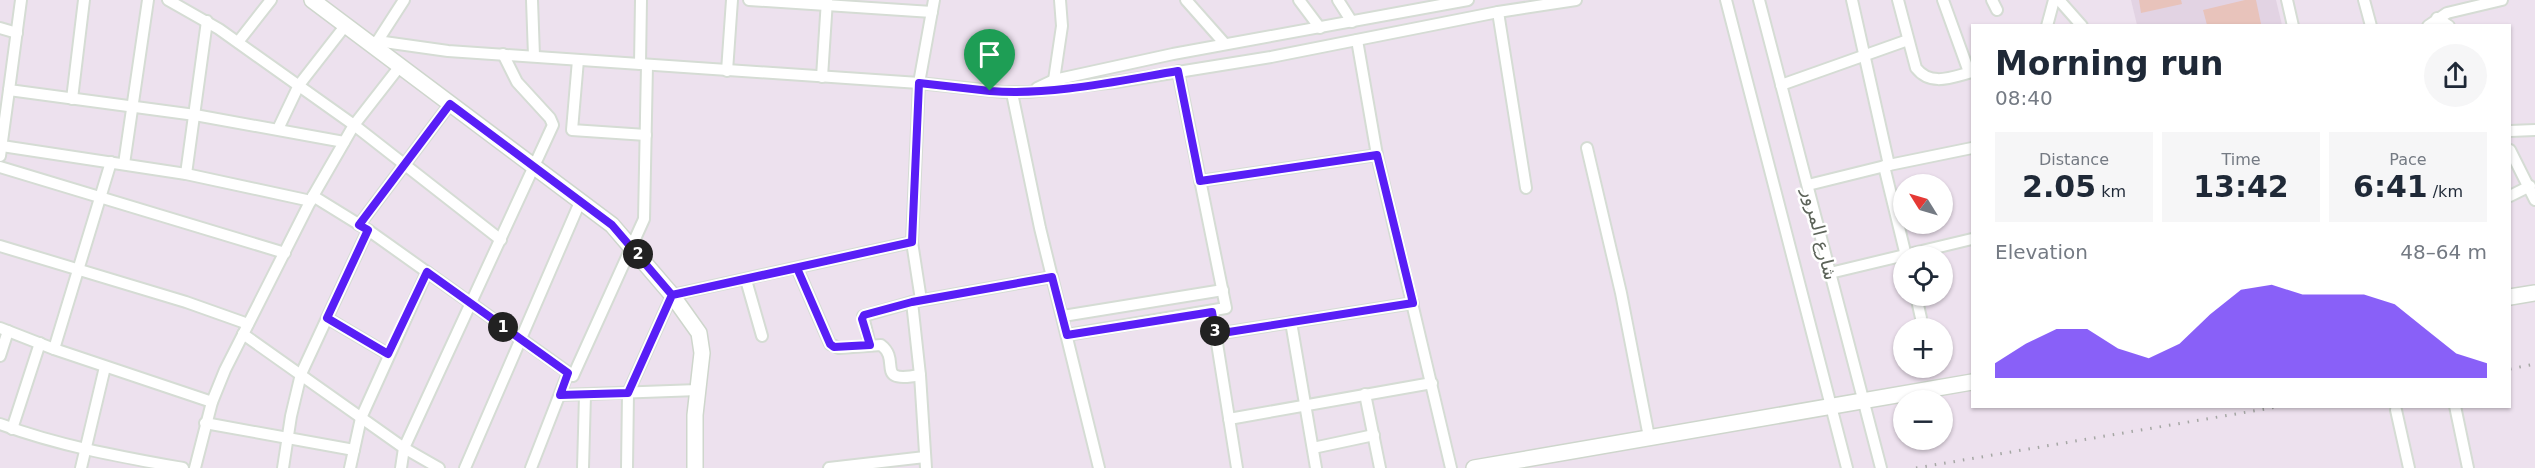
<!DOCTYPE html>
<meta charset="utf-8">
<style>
:root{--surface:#fff;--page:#f6f6f7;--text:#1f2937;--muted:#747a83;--accent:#581ef6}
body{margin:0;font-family:"DejaVu Sans","Noto Sans Arabic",sans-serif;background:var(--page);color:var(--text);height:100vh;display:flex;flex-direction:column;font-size:22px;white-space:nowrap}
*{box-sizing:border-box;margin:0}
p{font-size:20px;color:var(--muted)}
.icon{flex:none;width:33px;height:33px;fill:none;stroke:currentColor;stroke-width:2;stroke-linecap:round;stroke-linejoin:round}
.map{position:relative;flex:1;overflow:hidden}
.side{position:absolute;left:1971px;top:24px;width:540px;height:384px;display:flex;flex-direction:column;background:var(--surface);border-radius:0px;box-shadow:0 2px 4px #0004}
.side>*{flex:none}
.needle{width:39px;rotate:307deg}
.controls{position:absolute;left:1893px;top:174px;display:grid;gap:12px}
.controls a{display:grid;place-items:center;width:60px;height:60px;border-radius:50%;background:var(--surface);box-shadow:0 2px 4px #0004;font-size:30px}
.pin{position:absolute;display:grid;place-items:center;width:51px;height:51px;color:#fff;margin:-62px -26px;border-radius:50% 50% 50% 0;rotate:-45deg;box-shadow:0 0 6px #0007}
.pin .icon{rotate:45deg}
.km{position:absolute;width:30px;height:30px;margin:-15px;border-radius:50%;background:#222;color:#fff;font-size:16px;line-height:30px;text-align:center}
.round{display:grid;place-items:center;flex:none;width:63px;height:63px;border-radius:32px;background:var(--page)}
.overview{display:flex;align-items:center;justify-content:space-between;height:102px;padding:0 24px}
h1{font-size:33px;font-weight:700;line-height:45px}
.stats{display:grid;grid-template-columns:repeat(3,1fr);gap:9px;height:102px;padding:6px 24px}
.stats div{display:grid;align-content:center;border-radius:0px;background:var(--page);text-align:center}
.stats b{font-size:30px;font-weight:700}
.stats small{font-size:16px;font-weight:400}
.stats p{font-size:16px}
.chart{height:168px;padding:12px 24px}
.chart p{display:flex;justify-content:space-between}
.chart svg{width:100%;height:108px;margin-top:6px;fill:var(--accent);opacity:.7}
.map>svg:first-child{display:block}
.education{fill:#e2d3e3}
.green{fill:#e8c3bb}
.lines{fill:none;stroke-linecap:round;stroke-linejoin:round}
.street-casing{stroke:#d5dcd4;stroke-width:14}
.secondary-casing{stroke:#ced6cc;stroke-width:18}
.street{stroke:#fff;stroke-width:10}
.secondary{stroke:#fff;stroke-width:15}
.rail{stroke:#a5a7a4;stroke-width:3;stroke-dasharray:1.5 8;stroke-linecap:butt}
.route-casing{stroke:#fff;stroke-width:12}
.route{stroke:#581ef6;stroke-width:8}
.labels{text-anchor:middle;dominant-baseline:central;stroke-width:5;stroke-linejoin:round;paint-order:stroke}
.street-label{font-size:18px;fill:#5c6359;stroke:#fff}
</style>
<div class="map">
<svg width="2535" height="468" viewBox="0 0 2535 468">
<rect width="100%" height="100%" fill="#ede1ee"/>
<!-- education -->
<path class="education" d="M2131,0H2276L2282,25H2137Z"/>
<!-- green -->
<g class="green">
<path d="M2139,0H2181L2182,4L2141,13Z"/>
<path d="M2245,0H2256L2261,24L2207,25L2203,10Z"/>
</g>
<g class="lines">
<!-- street casing -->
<g class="street-casing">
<g id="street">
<path d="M21,0L9,90L195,115L344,142"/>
<path d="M168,0L219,29L354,125L501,240"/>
<path d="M532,0L534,56"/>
<path d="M749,0L932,12"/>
<path d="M1186,0L1225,44"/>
<path d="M1299,0L1320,28"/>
<path d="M1338,0L1352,22"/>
<path d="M1726,0L1847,468"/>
<path d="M1759,0L1881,468"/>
<path d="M1852,0L1889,165"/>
<path d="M1898,0L1916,68C1931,87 1952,77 1972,72"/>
<path d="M1943,0L1969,72"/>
<path d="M1992,0L1997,10"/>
<path d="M2059,0L2082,26"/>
<path d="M2287,0L2293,26"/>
<path d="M2364,0L2371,26"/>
<path d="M1498,12L1526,188"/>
<path d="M2437,18L2449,26"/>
<path d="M2047,26L2054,0"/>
<path d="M2428,26L2447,13L2502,0"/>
<path d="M0,28L17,33"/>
<path d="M1357,40L1377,155L1451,468"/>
<path d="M377,41L448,51L919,83L1003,92H1029L1116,82L1271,57L1498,12L1576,0"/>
<path d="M238,42L271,0"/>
<path d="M375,45L404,0"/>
<path d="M578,60L572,130L646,135"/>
<path d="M640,64L641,0"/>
<path d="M727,71L732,0"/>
<path d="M822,77L827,0"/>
<path d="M1054,80L1062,26L1060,0"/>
<path d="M1781,85L1908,40"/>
<path d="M1037,88L1054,80L1173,54L1468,0"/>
<path d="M1012,93L1040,228L1099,468"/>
<path d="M72,99L84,0"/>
<path d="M278,129L299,85L345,26"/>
<path d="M2510,131L2535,130"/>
<path d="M2,146L186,174L311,201"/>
<path d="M1587,148L1621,293L1649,437"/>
<path d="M2510,150L2535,200"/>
<path d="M0,156L9,90"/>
<path d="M124,164L148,0"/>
<path d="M1884,166L1906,256"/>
<path d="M0,167L285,253"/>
<path d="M186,174L207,21"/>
<path d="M1200,181L1377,155"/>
<path d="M1808,185L1889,165L1972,148"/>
<path d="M313,196L368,230L573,376L644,219L647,65"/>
<path d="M2510,196L2530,186"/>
<path d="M359,225L450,104"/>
<path d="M912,242L921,300"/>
<path d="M0,246L186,302L248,324"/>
<path d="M797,268L830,344L839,348L881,345C902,361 873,384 920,375"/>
<path d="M1830,273L1972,239"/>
<path d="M746,280L762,336"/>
<path d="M1916,296L1921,318"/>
<path d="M1212,312L1237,468"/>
<path d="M1063,316L1223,290"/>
<path d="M327,318L388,354"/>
<path d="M1291,322L1316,468"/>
<path d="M0,328L54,349L212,402"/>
<path d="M243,334L404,448L439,468"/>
<path d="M1216,334L1413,303"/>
<path d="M1067,335L1226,308L1178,71"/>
<path d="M870,345L863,316L912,302"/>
<path d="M54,349L111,162"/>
<path d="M0,356L8,331"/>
<path d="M1365,394L1380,468"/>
<path d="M560,395L698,390"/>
<path d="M2455,406L2468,468"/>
<path d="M2396,410L2409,468"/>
<path d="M1229,419L1432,383"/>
<path d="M205,423L354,450"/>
<path d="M0,424C59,446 122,457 183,468"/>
<path d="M12,429L40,343"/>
<path d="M1313,448L1374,435"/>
<path d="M81,468L105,367"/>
<path d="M195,468L212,402L225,370L313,196L354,125L400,66"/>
<path d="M283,468L291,416L301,374L368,230"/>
<path d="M350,468L361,418L427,272"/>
<path d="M401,468L404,448L553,125L550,118L517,82L503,54"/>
<path d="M465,468L580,202"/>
<path d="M531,468L568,373"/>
<path d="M583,468L585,395"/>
<path d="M627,468L628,393L672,295L912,242L919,83L934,0"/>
<path d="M829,468L925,457"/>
<path d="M926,468L920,375L912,302L1052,277"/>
</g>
</g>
<!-- secondary casing -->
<g class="secondary-casing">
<g id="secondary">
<path d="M312,0L612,225L672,295L699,333L702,353L695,415V468"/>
<path d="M2510,297L2535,293"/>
<path d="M1474,468L1972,382"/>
</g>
</g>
<!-- street -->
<use href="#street" class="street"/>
<!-- secondary -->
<use href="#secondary" class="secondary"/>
<!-- rail -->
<g class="rail">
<path d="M2510,369L2535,364"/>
<path d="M1916,468L2283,406"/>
</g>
</g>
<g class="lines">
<!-- route casing -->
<g class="route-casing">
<path id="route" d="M990,91L919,83L912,242L672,295L628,393L560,395L568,373L427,272L388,354L327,318L368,230L359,225L450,104L612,225L672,295L797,268L830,344L834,347L870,345L862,319L864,315L912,302L1052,277L1067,335L1212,312L1216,334L1413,303L1377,155L1200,181L1178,71C1118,81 1050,96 990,91"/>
</g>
<!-- route -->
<use href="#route" class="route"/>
</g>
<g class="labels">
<!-- street labels -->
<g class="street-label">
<text transform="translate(1820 234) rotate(76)">شارع المرور</text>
</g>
</g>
</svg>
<div class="controls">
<a><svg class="needle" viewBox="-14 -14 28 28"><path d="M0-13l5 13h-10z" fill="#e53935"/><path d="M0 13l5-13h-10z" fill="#747a83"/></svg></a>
<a><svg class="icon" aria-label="locate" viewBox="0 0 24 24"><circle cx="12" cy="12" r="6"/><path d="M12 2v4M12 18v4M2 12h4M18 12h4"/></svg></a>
<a>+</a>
<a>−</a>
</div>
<div class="pin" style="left:990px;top:91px;background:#1e9e55"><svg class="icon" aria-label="arrive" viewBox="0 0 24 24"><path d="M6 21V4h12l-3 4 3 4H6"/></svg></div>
<b class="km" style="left:503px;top:327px">1</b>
<b class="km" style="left:638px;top:254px">2</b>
<b class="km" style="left:1215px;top:331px">3</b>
<section class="side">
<div class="overview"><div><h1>Morning run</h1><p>08:40</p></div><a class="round"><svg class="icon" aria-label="share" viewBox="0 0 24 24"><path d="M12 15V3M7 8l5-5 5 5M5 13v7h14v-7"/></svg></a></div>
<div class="stats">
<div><p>Distance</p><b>2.05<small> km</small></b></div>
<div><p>Time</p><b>13:42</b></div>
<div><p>Pace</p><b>6:41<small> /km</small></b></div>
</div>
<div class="chart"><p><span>Elevation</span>48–64 m</p>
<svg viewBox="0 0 160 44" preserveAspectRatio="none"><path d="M0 44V38L10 30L20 24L30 24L40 32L50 36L60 30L70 18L80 8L90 6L100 10L110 10L120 10L130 14L140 24L150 34L160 38V44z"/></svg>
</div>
</section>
</div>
